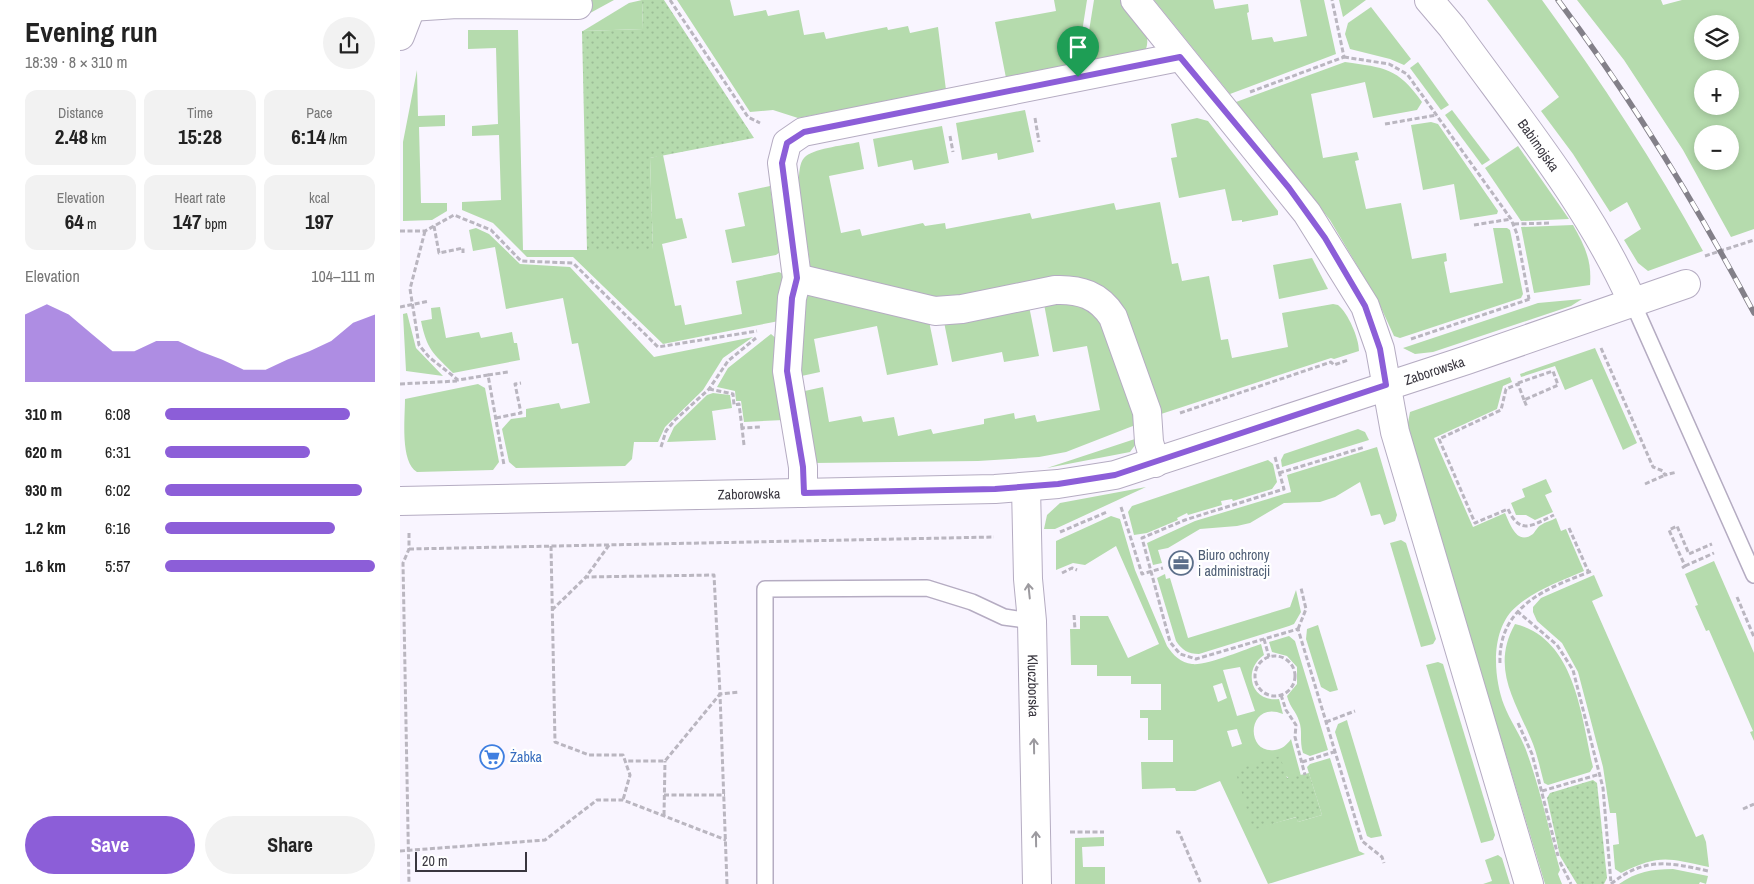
<!DOCTYPE html>
<meta charset="utf-8">
<style>
:root{--surface:#fff;--page:#f2f2f2;--text:#222;--muted:#767676;--accent:#8c5ed8}
body{margin:0;font-family:"Archivo Narrow",sans-serif;background:var(--page);color:var(--text);height:100vh;display:flex;flex-direction:column;font-size:19px;white-space:nowrap}
*{box-sizing:border-box;margin:0}
p{font-size:16px;color:var(--muted)}
.icon{flex:none;width:28px;height:28px;fill:none;stroke:currentColor;stroke-width:2;stroke-linecap:round;stroke-linejoin:round}
.map{position:relative;flex:1;overflow:hidden}
.drawer{display:flex;flex-direction:column;background:var(--surface);width:400px}
.drawer>*{flex:none}
.buttons{position:absolute;left:1294px;top:15px;display:grid;gap:10px}
.buttons a{display:grid;place-items:center;width:45px;height:45px;border-radius:50%;background:var(--surface);box-shadow:0 2px 8px #0003;font-size:25px}
.scale{position:absolute;left:15px;bottom:12px;width:112px;box-sizing:border-box;padding-left:5px;border:2px solid #39363f;border-top:0;font-size:14px;line-height:18px;white-space:nowrap;color:#39363f;-webkit-text-stroke:4px #fff;paint-order:stroke}
.pin{position:absolute;display:grid;place-items:center;width:42px;height:42px;color:#fff;margin:-51px -21px;border-radius:50% 50% 50% 0;rotate:-45deg;box-shadow:0 0 5px #0007}
.pin .icon{rotate:45deg}
.round{display:grid;place-items:center;flex:none;width:52px;height:52px;border-radius:26px;background:var(--page)}
.headline{display:flex;align-items:center;justify-content:space-between;height:85px;padding:0 25px}
h1{font-size:28px;font-weight:800;line-height:38px}
.metrics{display:grid;grid-template-columns:repeat(3,1fr);gap:8px;height:85px;padding:5px 25px}
.metrics div{display:grid;align-content:center;border-radius:12px;background:var(--page);text-align:center}
.metrics b{font-size:21px;font-weight:800}
.metrics small{font-size:14px;font-weight:400}
.metrics p{font-size:14px}
.chart{height:140px;padding:10px 25px}
.chart p{display:flex;justify-content:space-between}
.chart svg{width:100%;height:90px;margin-top:5px;fill:var(--accent);opacity:.7}
.button{display:flex;gap:10px;margin-top:auto;padding:10px 25px}
.button a{flex:1;height:58px;border-radius:30px;background:var(--accent);color:#fff;font-size:20px;font-weight:800;line-height:58px;text-align:center}
.button a+a{background:var(--page);color:var(--text)}
ul{padding:0 25px;list-style:none;font-size:16px}
li{display:grid;grid-template-columns:80px 60px 1fr;align-items:center;height:38px}
li i{height:12px;border-radius:6px;background:var(--accent)}
main{display:flex;flex:1;min-height:0}
.map>svg:first-child{display:block}
.green{fill:#b5dbad;fill-rule:evenodd}
.park{fill:url(#park-dots)}
.lines{fill:none;stroke-linecap:round;stroke-linejoin:round}
.lane-casing{stroke:#b5acc2;stroke-width:18}
.street-casing{stroke:#b5acc2;stroke-width:30}
.path{stroke:#bab6c0;stroke-width:3;stroke-dasharray:5 2.5;stroke-linecap:butt}
.lane{stroke:#fff;stroke-width:15}
.street{stroke:#fff;stroke-width:28}
.rail-casing{stroke:#838089;stroke-width:5.5}
.rail{stroke:#fff;stroke-width:4;stroke-dasharray:11;stroke-linecap:butt}
.oneway{stroke:#9c9a9f}
.route-casing{stroke:#fff;stroke-width:10}
.route{stroke:#8c5ed8;stroke-width:6}
.labels{text-anchor:middle;dominant-baseline:central;stroke-width:4.5;stroke-linejoin:round;paint-order:stroke}
.street-label{font-size:14px;fill:#39363f;stroke:#fff}
.service-label{font-size:14px;fill:#4e5e75;stroke:#fff;text-anchor:start}
.shop-label{font-size:14px;fill:#366cbe;stroke:#fff;text-anchor:start}
</style>
<main>
<section class="drawer">
<div class="headline"><div><h1>Evening run</h1><p>18:39 · 8 × 310 m</p></div><a class="round"><svg class="icon" aria-label="share" viewBox="0 0 24 24"><path d="M12 15V3M7 8l5-5 5 5M5 13v7h14v-7"/></svg></a></div>
<div class="metrics">
<div><p>Distance</p><b>2.48<small> km</small></b></div>
<div><p>Time</p><b>15:28</b></div>
<div><p>Pace</p><b>6:14<small> /km</small></b></div>
</div>
<div class="metrics">
<div><p>Elevation</p><b>64<small> m</small></b></div>
<div><p>Heart rate</p><b>147<small> bpm</small></b></div>
<div><p>kcal</p><b>197</b></div>
</div>
<div class="chart"><p><span>Elevation</span>104–111 m</p>
<svg viewBox="0 0 160 44" preserveAspectRatio="none"><path d="M0 44V11L10 6L20 11L30 20L40 29L50 29L60 24L70 24L80 29L90 33L100 38L110 38L120 33L130 29L140 24L150 15L160 11V44z"/></svg>
</div>
<ul>
<li><b>310 m</b>6:08<i style="width:88%"></i></li>
<li><b>620 m</b>6:31<i style="width:69%"></i></li>
<li><b>930 m</b>6:02<i style="width:94%"></i></li>
<li><b>1.2 km</b>6:16<i style="width:81%"></i></li>
<li><b>1.6 km</b>5:57<i style="width:100%"></i></li>
</ul>
<div class="button"><a>Save</a><a>Share</a></div>
</section>
<div class="map">
<svg width="1354" height="884" viewBox="0 0 1354 884">
<defs>
<pattern id="park-dots" width="8" height="8" patternUnits="userSpaceOnUse" patternTransform="scale(1.25)"><rect width="8" height="8" fill="#b5dbad"/><path d="M2 2h.1M6 6h.1" fill="none" stroke="#9cbd96" stroke-width="1.8" stroke-linecap="round"/></pattern>
</defs>
<rect width="100%" height="100%" fill="#f9f5ff"/>
<!-- green -->
<g class="green">
<path d="M181,0H214L181,18Z"/>
<path d="M242,0L243,29L183,31L229,3Z"/>
<path d="M277,0H330L334,16L366,10L368,16L399,10L404,35L424,32L426,39L487,27L488,30L508,26L510,33L538,27L546,90L398,118L373,110L350,112Z"/>
<path d="M654,0H687L677,64L606,78L595,22L656,11Z"/>
<path d="M694,0H721C732,13 753,30 746,49L742,52L684,62Z"/>
<path d="M754,0H813L815,9L848,4L849,12L847,13L852,40L872,37L874,42L907,36L900,0H924L936,54L830,94Z"/>
<path d="M939,0H966L943,17Z"/>
<path d="M1087,0H1142C1201,81 1255,163 1303,251L1248,271L1238,263L1224,240L1241,229L1227,202L1210,212L1173,154L1141,111L1159,97Z"/>
<path d="M1177,0H1261L1263,5L1282,0H1354V229L1331,237L1283,150L1224,60ZM1302,24H1330V51H1302ZM1302,79H1330V106H1302ZM1302,134H1330V161H1302Z"/>
<path d="M971,7L1011,59L1004,65L990,59L950,49L945,34L948,23Z"/>
<path d="M68,30H118L123,250H253L250,158L263,155L276,219L282,218L287,238L262,244L275,306L281,305L285,325L342,314L336,281L379,272L383,274L379,321L263,344L173,257H127L93,223L62,210V202L101,200L99,135L72,136V126L98,124L96,48L68,49Z"/>
<path d="M945,62C985,68 997,67 1022,102L1017,110L973,118L965,82L911,94L923,158L957,152L959,160L955,161L966,209L1001,203L1012,259L1046,253L1047,261L1044,262L1050,293L1103,283L1093,228H1107L1110,230L1123,294L1121,298L1000,338L994,336L977,299L930,220L836,102Z"/>
<path d="M1018,62L1049,105L1041,110L1010,68Z"/>
<path d="M17,70L18,116L45,115V126L19,127L21,203H47V211L32,220L3,221V142Z"/>
<path d="M625,110L634,152L598,160L597,153L562,160L556,123Z"/>
<path d="M1052,110L1090,160L1082,165L1045,115Z"/>
<path d="M797,118L808,121L878,211V215L842,222V220L832,221L825,189L779,198L771,158L777,157L771,124Z"/>
<path d="M1031,122L1038,124L1098,211L1097,214L1060,220L1054,184L1023,190L1011,125Z"/>
<path d="M542,126L549,163L514,170L512,160L478,167L473,139Z"/>
<path d="M459,142L464,169L429,176L441,233L460,229L462,236L523,223L525,226L545,223L546,229L630,213L632,219L714,203L716,210L760,202L772,264L778,263L782,281L809,276L821,340L828,339L832,358L888,347L882,313L933,304L938,305C948,313 959,338 959,351L934,359L931,358L758,415L711,301H548L410,268C410,246 388,169 406,156C417,148 446,145 459,142Z"/>
<path d="M1118,146L1169,219L1121,221L1085,168Z"/>
<path d="M370,186L380,252L376,255L332,263L325,230L345,226L338,193Z"/>
<path d="M1173,225C1185,246 1192,261 1190,285L1134,293L1121,227Z"/>
<path d="M76,228L89,234L120,264L170,267L254,357L353,337L323,358L303,390L265,427L258,442H234L232,459L225,466L116,468L109,462L102,429L111,419L126,417V409L159,403L161,409L190,403L178,343L172,344L163,298L106,309L95,247L73,251L69,230Z"/>
<path d="M912,258L928,289L879,299L873,265Z"/>
<path d="M407,291L529,321L538,365L487,375L477,326L414,339L420,372L397,377L399,306Z"/>
<path d="M656,298L699,312L738,424L666,452L639,457L578,461L414,463L400,392L423,387L429,422L461,416L463,422L494,417L498,436L531,429L533,434L584,424V419L614,413L615,419L635,415L637,422L700,410L687,346L653,352L644,304Z"/>
<path d="M1182,299L1171,306L1033,352L1015,354L1003,348L1138,303Z"/>
<path d="M629,306L639,356L604,362L602,352L552,362L544,322Z"/>
<path d="M40,307L46,338L79,332L81,338L112,332L114,343H117L120,360L53,373C33,353 27,350 21,321L32,319L31,308Z"/>
<path d="M7,313L16,348L43,376L6,371L3,314Z"/>
<path d="M371,334L378,340L384,420L344,422L341,401H336L335,391L317,387L328,368Z"/>
<path d="M1195,348L1237,443L1223,450L1192,379L1165,390L1155,366L1121,377L1120,374Z"/>
<path d="M1110,377L1112,382L1103,386L1097,409L1034,438L1073,527L1105,513C1110,524 1117,546 1133,534C1136,531 1137,527 1141,525C1145,522 1151,521 1156,518L1161,531L1166,529L1184,571C1161,581 1137,589 1117,606C1090,628 1093,676 1104,705C1110,721 1120,734 1126,750C1140,788 1149,830 1160,870L1158,874L1162,884H1145L1007,428L1010,412Z"/>
<path d="M78,384L85,388L99,462L93,470L17,472C0,462 5,418 5,399Z"/>
<path d="M313,393L330,395L332,408L312,411L316,440L267,442L274,427L307,395Z"/>
<path d="M958,429L965,432L969,440L882,467L881,460L884,454Z"/>
<path d="M741,437L730,452L647,468Z"/>
<path d="M977,447L997,515L995,521L984,525L980,514L971,516L960,482L935,497L920,502L884,503L850,523L837,526L800,529L768,548L758,550L762,563L753,565L747,543L795,521L891,492L887,475Z"/>
<path d="M868,460L873,464L877,482L872,489L833,501L832,499L821,501L822,505L788,515L787,513L777,518L778,520L747,533L734,535L728,512L732,506Z"/>
<path d="M1146,479L1152,492L1145,495L1153,512L1135,520L1126,515H1116L1111,503L1125,497L1122,489Z"/>
<path d="M746,487L655,529H644L647,515L660,503Z"/>
<path d="M711,516L720,519L735,570L767,646C773,655 781,663 792,664C806,666 846,649 861,644L864,655C842,670 851,703 879,699L883,714C847,699 844,755 875,750C882,749 887,745 891,739L901,776L890,779L886,776L853,829L897,817L898,822L922,815L907,767L910,764L930,758L959,851L965,854L868,884L820,781L795,791H776L775,788L742,789L741,762H773V740H748V718H740V710H761V684H731V676H697V665H671L670,629H680V616H708L728,658L759,644L716,546L685,565L673,563L656,570V541ZM840,667L855,711L837,716L823,670ZM822,683L827,698L818,702L813,686ZM837,729L842,744L832,747L827,731Z"/>
<path d="M1001,540L1006,543L1036,639L1033,644L1021,647L990,543Z"/>
<path d="M1314,561L1354,653V741L1350,732L1353,731L1309,630L1306,631L1295,606L1298,605L1285,574Z"/>
<path d="M765,574L766,579L770,578L788,638L890,607L896,590L901,612L894,624L889,626L799,654C788,654 782,650 776,641L757,578Z"/>
<path d="M1194,575L1203,596L1192,601L1296,837L1303,834L1306,842L1309,867C1267,858 1260,854 1221,873L1215,869L1213,845L1219,844L1216,813H1210L1203,767L1178,672L1162,643L1137,621L1133,612V607L1141,598Z"/>
<path d="M1115,624C1176,639 1181,717 1193,767L1190,772L1148,785L1144,783C1140,768 1137,753 1131,739C1114,699 1091,667 1115,624Z"/>
<path d="M918,625L938,690L930,692L921,687L906,639L907,629Z"/>
<path d="M889,636L895,641L928,750L910,756L903,753C899,740 903,731 899,721C896,711 890,708 887,696L897,684V667L887,656L872,652L869,642Z"/>
<path d="M1038,662L1043,664L1095,835L1093,840L1081,843L1026,665Z"/>
<path d="M947,720L948,724L982,836L971,838L967,836L935,732L938,724Z"/>
<path d="M704,837V846L682,847L683,867H705V884H675V838Z"/>
<path d="M1098,855L1102,858L1110,884H1083L1092,881L1085,860Z"/>
<path d="M1273,869L1308,876L1306,884L1300,882L1299,884H1219C1236,872 1252,869 1273,869Z"/>
</g>
<!-- park -->
<g class="park">
<path d="M242,0H264L354,138L250,158L253,250L187,251L182,31L243,29Z"/>
<path d="M880,756L887,778L909,773L922,815L898,822L896,817L853,830L835,770Z"/>
<path d="M1193,780L1197,783L1207,878L1204,884H1177L1160,856L1147,798L1150,793Z"/>
</g>
<g class="lines">
<!-- lane casing -->
<g class="lane-casing">
<g id="lane">
<path d="M1232,301L1354,575"/>
<path d="M365,884V589L527,588L572,602L604,617L632,621"/>
</g>
</g>
<!-- street casing -->
<g class="street-casing">
<g id="street">
<path d="M735,0L907,213L965,306L980,349L995,432L1129,884"/>
<path id="s1" d="M1029,0L1052,27C1115,115 1187,201 1232,301"/>
<path d="M0,5L10,7L57,4L178,5"/>
<path d="M0,36L14,0"/>
<path d="M397,278L535,311L562,309L655,290C680,289 699,295 713,317L747,412L749,442L755,463"/>
<path id="s2" d="M626,487L628,579L632,621L637,884"/>
<path d="M403,493V467L387,371L392,298L397,278L382,163L387,143L403,132L779,57"/>
<path id="s3" d="M0,501L595,489L658,484L715,475L1067,360L1286,284"/>
</g>
</g>
<!-- path -->
<g class="path">
<path d="M270,0L348,117L360,123"/>
<path d="M944,57L989,64L1007,74L1111,219L1117,234L1129,299"/>
<path d="M850,92L944,57L932,0"/>
<path d="M635,118L639,142"/>
<path d="M985,124L1037,115"/>
<path d="M550,136L553,152"/>
<path d="M1114,224L1151,223"/>
<path d="M1074,225L1111,219"/>
<path d="M34,226L39,253L63,248V253"/>
<path d="M0,231H25L54,215L91,230L121,261L173,263L258,347L357,331"/>
<path d="M25,231L10,289L19,345L29,357L58,380L88,375L104,465"/>
<path d="M1305,256L1354,240"/>
<path d="M0,307L29,301"/>
<path d="M1011,339L1130,299"/>
<path d="M1201,348L1253,467L1263,471L1265,475L1277,472"/>
<path d="M88,375L108,372"/>
<path d="M1118,383L1153,371L1158,385L1124,400L1127,407"/>
<path d="M0,384L57,381"/>
<path d="M309,389L333,394L334,405L339,404L342,428"/>
<path d="M1124,400L1118,384L1106,389L1101,410L1039,439L1075,523L1108,509C1120,536 1133,525 1154,515"/>
<path d="M780,413L931,362L934,365L948,360"/>
<path d="M96,418L121,413L115,384L121,383"/>
<path d="M344,445L342,428L362,427"/>
<path d="M261,447L266,431L275,420L309,389L328,361L356,338"/>
<path d="M875,457L884,489L785,520L742,538L770,642L780,654L796,659L898,629L962,841L982,857L984,863"/>
<path d="M879,473L965,447"/>
<path d="M1245,484L1265,475"/>
<path d="M721,507L742,574L763,568"/>
<path d="M1169,528L1189,573"/>
<path d="M660,532L707,512"/>
<path d="M9,533V549L3,563L9,884"/>
<path d="M209,545L186,577L314,575L320,694L265,761H225"/>
<path d="M151,546L155,742L189,755H223L230,775L223,800"/>
<path d="M9,549L594,537"/>
<path d="M1285,566L1314,553"/>
<path d="M1282,568L1285,566L1269,530L1277,526L1289,554L1312,544"/>
<path d="M662,573L672,568L677,570"/>
<path d="M1337,597L1354,637"/>
<path d="M152,610L186,577"/>
<path d="M1117,611L1157,645L1173,670L1203,788L1211,883"/>
<path d="M674,615L675,629"/>
<path d="M898,629L906,609L901,588"/>
<path d="M864,639L869,657"/>
<circle cx="875" cy="676" r="20"/>
<path d="M1100,663C1098,606 1147,588 1192,571"/>
<path d="M881,695L886,710L896,725L895,737L905,775"/>
<path d="M926,722L955,711"/>
<path d="M1118,723L1132,754L1158,856"/>
<path d="M902,762L934,752"/>
<path d="M1142,791L1200,774"/>
<path d="M264,795H325"/>
<path d="M1343,809L1354,804"/>
<path d="M264,815L265,761"/>
<path d="M670,832H704"/>
<path d="M776,832H779L801,884"/>
<path d="M0,851L145,840L197,800H223L326,840"/>
<path d="M1160,862L1171,884"/>
<path d="M327,884L320,694L339,692"/>
<path d="M1211,884C1244,857 1269,862 1308,871"/>
</g>
<!-- lane -->
<use href="#lane" class="lane"/>
<!-- street -->
<use href="#street" class="street"/>
<!-- rail casing -->
<g class="rail-casing">
<path id="rail" d="M1158,0C1232,99 1296,204 1354,313"/>
</g>
<!-- rail -->
<use href="#rail" class="rail"/>
</g>
<!-- one-way arrows -->
<defs><path id="oneway-shaft" d="M-6 0H5M1.5-3L5.5 0L1.5 3" fill="none" stroke-width="1.6" stroke-linecap="round" stroke-linejoin="round" transform="scale(1.25)"/></defs>
<g class="oneway">
<use href="#oneway-shaft" transform="translate(629 591) rotate(-96)"/>
<use href="#oneway-shaft" transform="translate(634 746) rotate(-91)"/>
<use href="#oneway-shaft" transform="translate(636 839) rotate(-91)"/>
</g>
<g class="lines">
<!-- route casing -->
<g class="route-casing">
<path id="route" d="M780,57L889,188L925,238L965,306L980,349L986,385L715,475L658,484L595,489L404,493L403,467L387,371L392,298L397,278L382,163L387,143L404,132Z"/>
</g>
<!-- route -->
<use href="#route" class="route"/>
</g>
<!-- icons -->
<defs>
<g id="office-ring" transform="scale(1.25)"><circle r="9.5" fill="#fff" stroke="#5c6f8a" stroke-width="1.5"/><path d="M-6-3h4V-5.5h4V-3h4V5H-6ZM-1-4.5V-3h2v-1.5ZM-6 0V1H6V0Z" fill="#5c6f8a"/></g>
<g id="supermarket-ring" transform="scale(1.25)"><circle r="9.5" fill="#fff" stroke="#3f7fe0" stroke-width="1.5"/><path d="M-6-5.5h2.5l.6 2H6L4.5 2H-2.5L-4.4-4H-6ZM-1.5 3.2a1.3 1.3 0 1 0 .1 0ZM3 3.2a1.3 1.3 0 1 0 .1 0Z" fill="#3f7fe0"/></g>
</defs>
<g fill-rule="evenodd">
<use href="#office-ring" x="781" y="563"/>
<use href="#supermarket-ring" x="92" y="757"/>
</g>
<g class="labels">
<!-- street labels -->
<g class="street-label">
<text stroke="none"><textPath href="#s1" startOffset="182">Babimojska</textPath></text>
<text stroke="none"><textPath href="#s3" startOffset="1052">Zaborowska</textPath></text>
<text stroke="none"><textPath href="#s3" startOffset="349">Zaborowska</textPath></text>
<text stroke="none"><textPath href="#s2" startOffset="199">Kluczborska</textPath></text>
</g>
<!-- service labels -->
<g class="service-label">
<text x="798" y="555">Biuro ochrony<tspan x="798" dy="16">i administracji</tspan></text>
</g>
<!-- shop labels -->
<g class="shop-label">
<text x="110" y="757">Żabka</text>
</g>
</g>
</svg>
<div class="buttons">
<a><svg class="icon" aria-label="layers" viewBox="0 0 24 24"><path d="M12 4l9 5-9 5-9-5zM3 14l9 5 9-5"/></svg></a>
<a>+</a>
<a>−</a>
</div>
<div class="scale">20 m</div>
<div class="pin" style="left:678px;top:77px;background:#1e9e55"><svg class="icon" aria-label="arrive" viewBox="0 0 24 24"><path d="M6 21V4h12l-3 4 3 4H6"/></svg></div>
</div>
</main>
